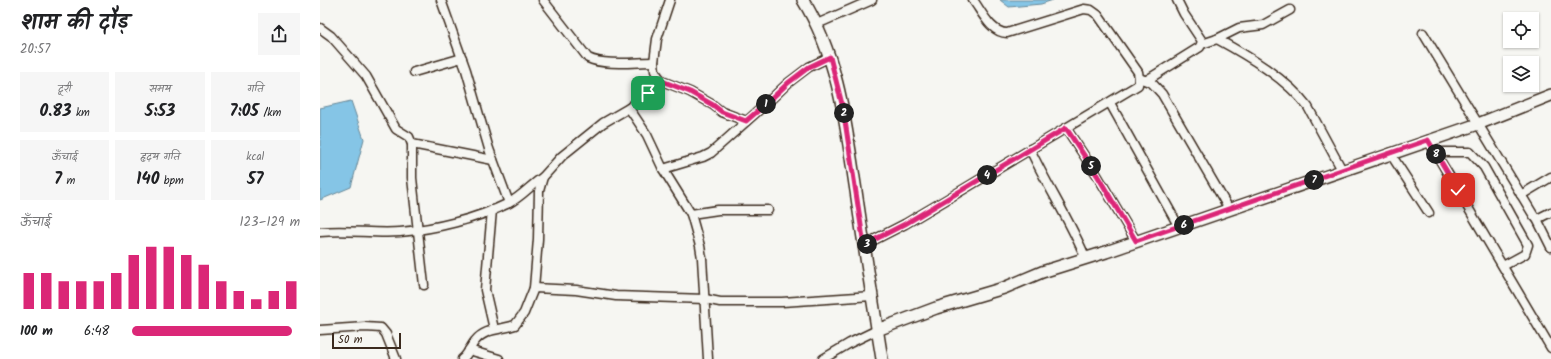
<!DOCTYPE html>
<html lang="hi">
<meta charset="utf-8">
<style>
:root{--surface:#fff;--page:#f6f6f6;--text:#202124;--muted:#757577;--accent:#db2777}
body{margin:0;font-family:Kalam,"Playpen Sans Deva",sans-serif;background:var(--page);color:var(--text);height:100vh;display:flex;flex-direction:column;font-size:15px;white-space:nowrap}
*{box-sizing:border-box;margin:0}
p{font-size:13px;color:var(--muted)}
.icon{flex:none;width:22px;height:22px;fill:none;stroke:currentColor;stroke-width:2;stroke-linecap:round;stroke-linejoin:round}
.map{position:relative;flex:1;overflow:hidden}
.drawer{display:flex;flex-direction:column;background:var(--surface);width:320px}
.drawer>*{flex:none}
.fabs{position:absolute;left:1183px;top:12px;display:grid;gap:8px}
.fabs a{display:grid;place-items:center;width:36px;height:36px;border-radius:0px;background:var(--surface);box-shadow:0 1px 3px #0004;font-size:20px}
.scale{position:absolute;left:12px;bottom:10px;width:69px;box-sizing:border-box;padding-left:4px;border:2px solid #3b2a1e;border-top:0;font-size:11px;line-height:14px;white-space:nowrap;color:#3b2a1e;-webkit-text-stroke:3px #f6f6f2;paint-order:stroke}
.pin{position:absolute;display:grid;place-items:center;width:34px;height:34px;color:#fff;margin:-17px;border-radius:8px;box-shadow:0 2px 6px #0006}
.km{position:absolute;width:20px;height:20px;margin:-10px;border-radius:50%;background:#222;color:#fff;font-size:11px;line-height:20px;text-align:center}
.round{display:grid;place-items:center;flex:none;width:42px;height:42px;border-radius:0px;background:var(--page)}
.overview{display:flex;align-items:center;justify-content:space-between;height:68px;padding:0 20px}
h1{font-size:22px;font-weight:600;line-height:30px}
.metrics{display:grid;grid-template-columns:repeat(3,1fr);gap:6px;height:68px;padding:4px 20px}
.metrics div{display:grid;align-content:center;border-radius:0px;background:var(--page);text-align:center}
.metrics b{font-size:17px;font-weight:600}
.metrics small{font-size:11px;font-weight:400}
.metrics p{font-size:11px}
.chart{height:112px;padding:8px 20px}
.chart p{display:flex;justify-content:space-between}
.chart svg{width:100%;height:72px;margin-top:4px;stroke:var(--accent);stroke-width:6}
ul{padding:0 20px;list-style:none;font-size:13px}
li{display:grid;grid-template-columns:64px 48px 1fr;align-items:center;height:30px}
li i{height:10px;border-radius:5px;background:var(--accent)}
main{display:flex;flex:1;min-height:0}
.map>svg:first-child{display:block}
.water{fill:#85c5e6;stroke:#678796}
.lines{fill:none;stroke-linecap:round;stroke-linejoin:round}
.street-casing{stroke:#3b2a1e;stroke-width:11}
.secondary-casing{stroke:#3b2a1e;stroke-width:14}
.street{stroke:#f6f6f2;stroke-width:8}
.secondary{stroke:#f6f6f2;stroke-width:11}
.route-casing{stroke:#fff;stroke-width:8}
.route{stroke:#db2777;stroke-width:5}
</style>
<main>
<section class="drawer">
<div class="overview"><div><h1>शाम की दौड़</h1><p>20:57</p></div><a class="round"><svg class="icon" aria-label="share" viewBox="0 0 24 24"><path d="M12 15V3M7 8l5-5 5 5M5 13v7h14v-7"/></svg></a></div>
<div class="metrics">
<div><p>दूरी</p><b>0.83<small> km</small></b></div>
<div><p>समय</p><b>5:53</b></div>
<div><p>गति</p><b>7:05<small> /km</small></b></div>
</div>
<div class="metrics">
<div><p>ऊँचाई</p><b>7<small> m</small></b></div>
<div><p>हृदय गति</p><b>140<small> bpm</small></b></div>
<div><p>kcal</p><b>57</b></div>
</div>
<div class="chart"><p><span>ऊँचाई</span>123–129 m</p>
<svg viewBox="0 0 160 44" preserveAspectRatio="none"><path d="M5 44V22M15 44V22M25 44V27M35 44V27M45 44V27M55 44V22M65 44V11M75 44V6M85 44V6M95 44V11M105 44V17M115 44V27M125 44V33M135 44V38M145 44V33M155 44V27"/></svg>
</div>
<ul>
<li><b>100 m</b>6:48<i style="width:95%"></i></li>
</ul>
</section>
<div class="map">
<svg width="1231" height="359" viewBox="0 0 1231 359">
<rect width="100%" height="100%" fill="#f6f6f2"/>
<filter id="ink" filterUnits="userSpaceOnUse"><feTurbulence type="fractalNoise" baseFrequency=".025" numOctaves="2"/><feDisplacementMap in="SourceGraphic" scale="8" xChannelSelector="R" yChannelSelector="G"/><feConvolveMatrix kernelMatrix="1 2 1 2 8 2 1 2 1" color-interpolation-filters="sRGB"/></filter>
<g filter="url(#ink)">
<!-- water -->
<g class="water">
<path d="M680,0H733L721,4L689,7Z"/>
<path d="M31,101L44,139L31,187L0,200V108Z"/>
</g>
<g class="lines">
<!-- street casing -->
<g class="street-casing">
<g id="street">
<path d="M121,0L146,70L169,149L189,203"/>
<path d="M223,0L268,58C284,66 315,62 334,62"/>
<path d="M350,0L337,39L334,62L335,71L338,76L342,81L370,92L393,105L402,112L426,121"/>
<path d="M497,24L552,0"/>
<path d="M0,28L11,36L46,76L76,129L89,137L92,144V178L104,285"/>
<path d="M1103,33L1214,216L1217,219L1231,212"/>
<path d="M897,39C928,56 966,78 988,107L1022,170"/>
<path d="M882,44L897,39L919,28L943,25L970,10"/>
<path d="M94,72L142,58"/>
<path d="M819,78L832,83L842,94L909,209"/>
<path d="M827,80L880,47L882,41L864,14L857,0"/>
<path d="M790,103L859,227"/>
<path d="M309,108L327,135L343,169L371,214L380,246L382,258L388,359"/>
<path d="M746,128L777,175L816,241"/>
<path d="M1108,140L1231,348"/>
<path d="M92,144L173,160"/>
<path d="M710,149C727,186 750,220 766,259"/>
<path d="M1115,152H1150L1164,167L1208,245L1205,254L1183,266"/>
<path d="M1070,153L1109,213"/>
<path d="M343,169L383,157L391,153L447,103L468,83L489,67L510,57"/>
<path d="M1201,195L1231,177"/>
<path d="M172,210L165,290L174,329"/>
<path d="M371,214L398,210H448"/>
<path d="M1217,219L1231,247"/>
<path d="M0,232C26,229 53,234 80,232C115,229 156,219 189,203C201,197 211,185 223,177"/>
<path d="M544,245L585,224L629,198L818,85L819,78L818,72L778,15L771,10L764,9L687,33C671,33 662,12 653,0"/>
<path d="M214,288L256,290L296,296L385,299L400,302H462L552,296"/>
<path d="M0,330L45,327L61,328L66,334L76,359"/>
<path d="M149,350L179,359"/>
<path d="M142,359C148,355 150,347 155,341C165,328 181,330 195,325L204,313L214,288L218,239L219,191L223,177L242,156L283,123L309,108L342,81"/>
<path d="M503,359L530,343L557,330"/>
</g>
</g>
<!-- secondary casing -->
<g class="secondary-casing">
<g id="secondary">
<path d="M483,0C519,58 526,126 536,191C544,247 553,303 562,359"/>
<path d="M557,330L616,308L684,288L722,272L786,252L1158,124L1231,95"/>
</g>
</g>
<!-- street -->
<use href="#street" class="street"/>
<!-- secondary -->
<use href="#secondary" class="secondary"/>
</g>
</g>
<g class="lines" filter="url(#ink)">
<!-- route casing -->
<g class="route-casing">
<path id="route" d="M328,93L342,81L370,92L393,105L402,112L426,121L447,103L468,83L489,67L510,57L523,108L544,245L585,224L746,128L777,175L816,241L1108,140L1138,190"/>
</g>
<!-- route -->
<use href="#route" class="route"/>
</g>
</svg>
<div class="fabs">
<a><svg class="icon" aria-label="locate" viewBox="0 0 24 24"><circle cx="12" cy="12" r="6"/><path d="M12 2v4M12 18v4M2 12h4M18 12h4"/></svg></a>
<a><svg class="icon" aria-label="layers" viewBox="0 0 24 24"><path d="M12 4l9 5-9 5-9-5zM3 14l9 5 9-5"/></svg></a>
</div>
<div class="scale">50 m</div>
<div class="pin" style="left:328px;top:93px;background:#1e9e55"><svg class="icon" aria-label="arrive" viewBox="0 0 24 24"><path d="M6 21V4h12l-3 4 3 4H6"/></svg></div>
<div class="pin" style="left:1138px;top:190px;background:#d93025"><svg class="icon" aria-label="check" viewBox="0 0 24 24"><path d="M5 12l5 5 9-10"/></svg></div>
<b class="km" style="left:446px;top:104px">1</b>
<b class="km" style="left:524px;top:113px">2</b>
<b class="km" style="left:547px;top:244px">3</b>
<b class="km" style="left:667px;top:175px">4</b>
<b class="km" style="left:771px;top:166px">5</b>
<b class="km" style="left:864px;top:225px">6</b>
<b class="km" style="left:994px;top:180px">7</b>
<b class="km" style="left:1116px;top:154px">8</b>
</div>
</main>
